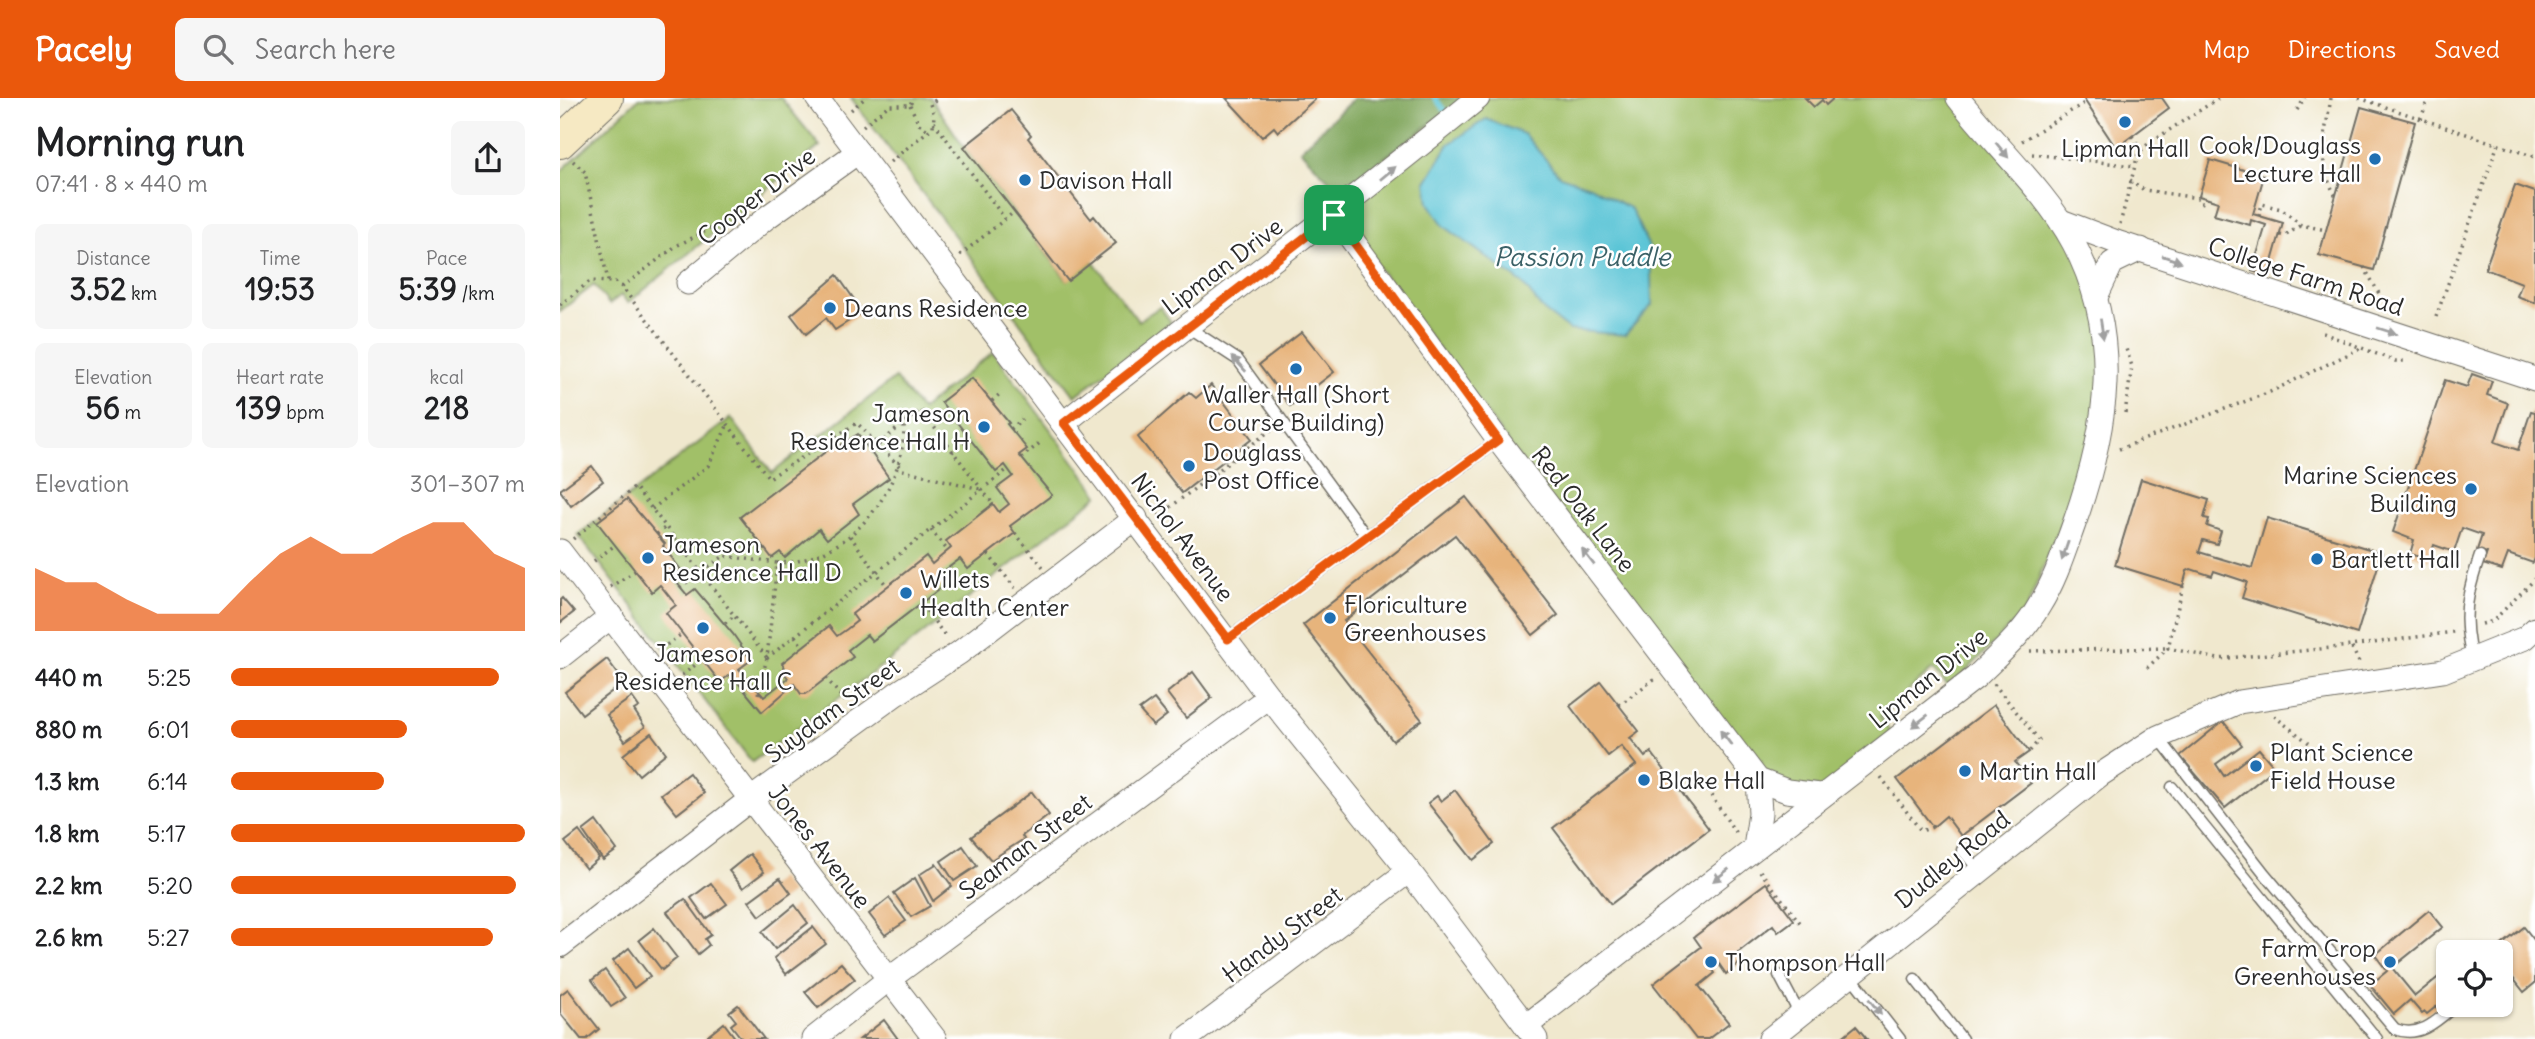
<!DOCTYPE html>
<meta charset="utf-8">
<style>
:root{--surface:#fff;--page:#f6f6f6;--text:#202124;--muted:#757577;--accent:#ea580c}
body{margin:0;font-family:Delius,sans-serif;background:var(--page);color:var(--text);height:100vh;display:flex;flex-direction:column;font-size:26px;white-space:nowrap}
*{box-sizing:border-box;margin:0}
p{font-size:23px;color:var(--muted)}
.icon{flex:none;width:38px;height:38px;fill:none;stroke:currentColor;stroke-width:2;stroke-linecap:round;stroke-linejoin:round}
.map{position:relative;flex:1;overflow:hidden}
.sheet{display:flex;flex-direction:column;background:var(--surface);width:560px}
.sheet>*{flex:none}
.fabs{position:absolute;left:1876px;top:842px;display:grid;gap:14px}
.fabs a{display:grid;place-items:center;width:77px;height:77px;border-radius:10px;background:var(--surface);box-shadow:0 2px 5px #0004;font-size:35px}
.pin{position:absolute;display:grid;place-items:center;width:60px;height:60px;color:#fff;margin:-30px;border-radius:14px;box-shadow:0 4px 10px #0006}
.round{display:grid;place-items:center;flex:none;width:74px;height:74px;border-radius:10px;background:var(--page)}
.summary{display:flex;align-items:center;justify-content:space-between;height:119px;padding:0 35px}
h1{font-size:38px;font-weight:800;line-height:52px}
.stats{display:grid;grid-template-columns:repeat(3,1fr);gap:10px;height:119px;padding:7px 35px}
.stats div{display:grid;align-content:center;border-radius:10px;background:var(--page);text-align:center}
.stats b{font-size:30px;font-weight:800}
.stats small{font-size:19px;font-weight:400}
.stats p{font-size:19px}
.chart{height:196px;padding:14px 35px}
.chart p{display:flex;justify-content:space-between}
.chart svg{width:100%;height:126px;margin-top:7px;fill:var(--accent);opacity:.7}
ul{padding:0 35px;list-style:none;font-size:23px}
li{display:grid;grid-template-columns:112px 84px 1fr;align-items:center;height:52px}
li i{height:18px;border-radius:9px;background:var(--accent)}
header{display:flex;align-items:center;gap:42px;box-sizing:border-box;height:98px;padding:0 35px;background:var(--accent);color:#fff}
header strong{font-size:33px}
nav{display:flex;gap:38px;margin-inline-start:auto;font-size:24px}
.search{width:490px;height:63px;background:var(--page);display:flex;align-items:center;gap:18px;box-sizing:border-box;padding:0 24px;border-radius:10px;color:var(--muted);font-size:26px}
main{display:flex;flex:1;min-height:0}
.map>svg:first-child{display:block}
.green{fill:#a1c068;stroke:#66764a;stroke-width:2}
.forest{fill:#80a65c;stroke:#566844;stroke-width:2}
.water{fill:#5ac4d6;stroke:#427880;stroke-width:2}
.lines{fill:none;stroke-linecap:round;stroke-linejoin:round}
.stream{stroke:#5ac4d6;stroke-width:5}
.building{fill:#e7b47c}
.lane-casing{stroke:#706d64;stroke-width:13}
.street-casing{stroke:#706d64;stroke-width:25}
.secondary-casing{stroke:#706d64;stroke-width:34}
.path{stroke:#706d64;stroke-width:3.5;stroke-dasharray:2 5;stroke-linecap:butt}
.lane{stroke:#fff;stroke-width:10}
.street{stroke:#fff;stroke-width:23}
.secondary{stroke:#f6e9c3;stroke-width:32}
.oneway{fill:#a0a0a0}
.route-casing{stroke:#fff;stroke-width:14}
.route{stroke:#ea580c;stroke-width:9}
.poi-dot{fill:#1f6fb2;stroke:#fff;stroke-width:2.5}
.labels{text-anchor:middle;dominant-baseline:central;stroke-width:5;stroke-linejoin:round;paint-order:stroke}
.poi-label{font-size:24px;fill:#2b2b2b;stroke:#fff;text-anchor:start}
.street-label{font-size:24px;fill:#2b2b2b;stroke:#fff}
.water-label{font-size:26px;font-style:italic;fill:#3b6167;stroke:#fff}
</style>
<header>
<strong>Pacely</strong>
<div class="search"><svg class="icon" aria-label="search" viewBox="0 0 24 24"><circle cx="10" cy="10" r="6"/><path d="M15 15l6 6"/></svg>Search here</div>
<nav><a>Map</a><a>Directions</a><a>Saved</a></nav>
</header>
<main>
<section class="sheet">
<div class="summary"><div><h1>Morning run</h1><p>07:41 · 8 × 440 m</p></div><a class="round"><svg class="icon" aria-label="share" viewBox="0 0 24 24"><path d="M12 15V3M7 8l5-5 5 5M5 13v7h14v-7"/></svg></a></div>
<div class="stats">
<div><p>Distance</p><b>3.52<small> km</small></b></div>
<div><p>Time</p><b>19:53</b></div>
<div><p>Pace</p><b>5:39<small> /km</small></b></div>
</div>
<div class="stats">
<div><p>Elevation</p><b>56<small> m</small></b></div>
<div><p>Heart rate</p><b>139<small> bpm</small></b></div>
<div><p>kcal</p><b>218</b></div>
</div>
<div class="chart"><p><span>Elevation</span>301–307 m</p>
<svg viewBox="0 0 160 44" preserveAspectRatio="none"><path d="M0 44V22L10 27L20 27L30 33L40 38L50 38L60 38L70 27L80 17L90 11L100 17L110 17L120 11L130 6L140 6L150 17L160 22V44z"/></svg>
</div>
<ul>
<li><b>440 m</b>5:25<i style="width:91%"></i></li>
<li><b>880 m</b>6:01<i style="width:60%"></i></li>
<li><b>1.3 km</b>6:14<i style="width:52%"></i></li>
<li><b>1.8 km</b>5:17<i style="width:100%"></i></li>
<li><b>2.2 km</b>5:20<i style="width:97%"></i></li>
<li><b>2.6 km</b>5:27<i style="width:89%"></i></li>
</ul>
</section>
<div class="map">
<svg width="1975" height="941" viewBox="0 0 1975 941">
<rect width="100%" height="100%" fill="#fff"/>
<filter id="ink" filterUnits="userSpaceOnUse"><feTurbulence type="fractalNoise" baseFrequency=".0143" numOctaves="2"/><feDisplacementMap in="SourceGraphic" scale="14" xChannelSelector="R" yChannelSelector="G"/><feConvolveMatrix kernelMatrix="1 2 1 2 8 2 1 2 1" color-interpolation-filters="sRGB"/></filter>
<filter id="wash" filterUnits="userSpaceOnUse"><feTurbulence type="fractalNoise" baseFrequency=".00686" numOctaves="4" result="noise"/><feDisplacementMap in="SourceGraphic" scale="28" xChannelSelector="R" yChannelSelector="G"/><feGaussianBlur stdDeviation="1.57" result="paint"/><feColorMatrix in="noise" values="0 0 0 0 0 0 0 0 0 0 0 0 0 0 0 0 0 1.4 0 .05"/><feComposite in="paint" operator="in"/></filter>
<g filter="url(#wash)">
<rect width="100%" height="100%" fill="#f0e8ce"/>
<!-- green -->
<g class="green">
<path d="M79,0H221L260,48L68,205L61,197L49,206L34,187L0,213V74Z"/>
<path d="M291,0H371L404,49L507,182L533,163L578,223L600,209L611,224L515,298Z"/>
<path d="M905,0H1399L1527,162L1554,293L1466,512L1390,590L1373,571L1320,619L1332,636L1260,697L1198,682L776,112L779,93Z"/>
<path d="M433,254L539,397L327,564L192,664L18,437L171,320L212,375L335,280L361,312Z"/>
</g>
<!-- forest -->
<path class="forest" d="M794,0H905L779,93L740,52Z"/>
<!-- water -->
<path class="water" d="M926,21L964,36L1000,78L1030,88L1071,111L1090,151L1092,207L1065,237L1009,232L984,213L962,185L884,128L869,105L866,84L889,46Z"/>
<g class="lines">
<!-- stream -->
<path class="stream" d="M875,0L885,13"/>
</g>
<g id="blocks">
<!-- building -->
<g class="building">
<path d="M666,0H756L718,34L714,29L702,39Z"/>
<path d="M1245,0H1274L1266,7L1262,2L1254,9Z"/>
<path d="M1523,0H1602L1609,10L1556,50Z"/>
<path d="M1801,9L1855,24L1814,172L1759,157Z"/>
<path d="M451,12L471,37L468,40L531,121L534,118L556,145L508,183L404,49Z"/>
<path d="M1650,62L1704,78L1693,116L1723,125L1708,178L1692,173L1706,127L1691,122L1690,127L1654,117L1658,104L1639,98Z"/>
<path d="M1955,87L1975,94V205L1957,198L1962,185L1925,171Z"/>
<path d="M277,177L303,214L275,232L266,220L246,236L231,217Z"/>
<path d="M742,234L774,274L730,308L699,267Z"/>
<path d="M1912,276L1932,283L1927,297L1948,305L1935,344L1958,352L1971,313L1975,314V460L1973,465L1948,456L1942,472L1923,466L1927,455L1917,452L1922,437L1902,430L1894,454L1874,447L1869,462L1850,456L1854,442L1833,434L1885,282L1907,289Z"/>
<path d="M412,280L449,325L447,326L467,351L459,357L492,397L450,428L455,435L408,471L400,461L380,476L387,485L312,543L307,537L298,544L288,552L293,559L246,596H241L234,586L202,614L171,576L160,584L106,515L116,507L100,487L92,494L37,424L67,401L105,446L103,448L121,472L112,479L127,497L135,491L173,536L191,562L179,571L204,599L228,580L222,572L225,570L222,565L269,528L277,538L287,531L297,523L292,516L366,458L372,466L391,450L386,443L433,406L439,414L449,406L437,390L453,378L445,367L436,374L381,304Z"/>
<path d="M651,287L692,341L622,395L578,339L629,294L636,300Z"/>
<path d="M298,336L329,380L293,406L299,416L267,441L259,431L225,460L220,454L212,460L180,419L277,345L279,348Z"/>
<path d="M32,368L43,383L11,408L0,392Z"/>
<path d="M1581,381L1649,402L1644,420L1649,421L1647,428L1661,433L1657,446L1643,442L1639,454L1692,470L1707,420L1822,455L1797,536L1682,500L1687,484L1654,473L1652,478L1631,471L1627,473L1623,488L1555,467Z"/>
<path d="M906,399L998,517L973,537L895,437L784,523L862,622L833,643L743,527Z"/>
<path d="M2,500L14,514L0,525V502Z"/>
<path d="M47,561L64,584L22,616L5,594Z"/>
<path d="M633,574L652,600L626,620L607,595Z"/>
<path d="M1041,584L1079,633L1070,640L1085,659L1091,654L1149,731L1051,806L993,730L1076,667L1061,648L1048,658L1010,608Z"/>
<path d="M72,599L79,609L74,612L85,629L65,643L47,617Z"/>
<path d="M594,601L607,617L593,628L579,612Z"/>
<path d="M1434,607L1469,654L1455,664L1471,685L1401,738L1386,718L1373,729L1337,681Z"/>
<path d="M1663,623L1682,647L1656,666L1664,678L1699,651L1715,670L1665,710L1620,658Z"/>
<path d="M91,635L106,655L79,677L63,657Z"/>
<path d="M129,675L144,695L117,716L101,696Z"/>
<path d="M895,692L934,746L913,762L868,705L877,698L881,703Z"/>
<path d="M472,694L489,717L462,738L464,741L431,762L411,739Z"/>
<path d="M36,723L57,752L43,762L23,733Z"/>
<path d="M19,733L39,760L26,771L5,744Z"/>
<path d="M403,748L417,768L394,783L381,763Z"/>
<path d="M190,756L204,774L183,790L169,773Z"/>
<path d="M376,766L392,788L373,803L359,777Z"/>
<path d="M220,780L231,795L200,818L189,803Z"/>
<path d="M355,780L370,808L351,819L334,795Z"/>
<path d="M151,785L167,806L146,821L131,800Z"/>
<path d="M1206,785L1234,822L1218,834L1213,827L1176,856L1182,863L1166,876L1159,866L1152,871L1155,875L1139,888L1169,925L1148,941H1136L1093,886L1141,849L1134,839Z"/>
<path d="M329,800L346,823L325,837L309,816Z"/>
<path d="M125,801L151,837L145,841L149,847L138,856L107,814Z"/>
<path d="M235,807L248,825L215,851L202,834Z"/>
<path d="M1869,812L1883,829L1832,870L1855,898L1887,872L1888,899L1867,916L1865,914L1862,916L1850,902L1834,916L1810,887L1827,873L1815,857Z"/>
<path d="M253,829L266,846L226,876L214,860Z"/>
<path d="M1964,829L1975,843V885L1964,894L1941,865V854H1933Z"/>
<path d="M94,830L117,860L102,872L79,842Z"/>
<path d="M69,850L90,878L74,890L53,863Z"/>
<path d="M281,865L295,881L258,910L245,894Z"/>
<path d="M45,872L65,900L51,909L32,882Z"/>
<path d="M8,891L39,931L27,941H21L0,915V897Z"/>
<path d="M178,907L204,941H182L171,927L176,923L169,914Z"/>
<path d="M324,922L338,941H300Z"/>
<path d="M164,925L176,941H144Z"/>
<path d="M1296,928L1307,941H1280Z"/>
</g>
</g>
</g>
<g filter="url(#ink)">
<use href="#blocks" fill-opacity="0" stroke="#706d64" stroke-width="2"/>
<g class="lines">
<!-- lane casing -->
<g class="lane-casing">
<g id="lane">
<path d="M626,228L678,262L807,439"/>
<path d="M668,541L938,342"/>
<path d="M1912,561C1902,519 1906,498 1920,458"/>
<path d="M1598,639L1705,776L1835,931C1860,941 1878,922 1897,906"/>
<path d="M1612,689L1817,941"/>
<path d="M1402,752L1419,772"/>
<path d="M1219,877L1240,917"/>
<path d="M1290,877L1340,941"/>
<path d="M1355,881L1402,941"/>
</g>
</g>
<!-- street casing -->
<g class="street-casing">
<g id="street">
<path d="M257,0L709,599L849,773L976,941"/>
<path d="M774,117L938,342L1198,682L1227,693L1260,697"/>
<path d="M1501,123L1559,145L1975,281"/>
<path d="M128,185L206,120L298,54"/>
<path d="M1536,199L1552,165L1581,151"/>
<path d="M504,325C641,215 782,112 918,0"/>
<path d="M0,453L375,941"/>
<path d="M0,559L52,518"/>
<path d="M1195,750L1200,715L1198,682"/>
<path d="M0,848L191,701L336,596L399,555L576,420"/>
<path d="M966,928L1416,579C1438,557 1463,536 1479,508C1495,483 1504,454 1514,426C1548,330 1563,238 1513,144C1485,92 1434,47 1398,0"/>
<path d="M253,941L329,881L709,599"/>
<path d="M626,941L849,773"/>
<path d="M1210,941L1540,677L1598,639L1679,604L1883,573L1965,540L1975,531"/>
</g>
</g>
<!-- secondary casing -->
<g class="secondary-casing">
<path id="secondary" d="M0,44L47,0"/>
</g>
<!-- path -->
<g class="path">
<path d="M1771,0C1765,38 1755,63 1776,98"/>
<path d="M1799,0L1975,59"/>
<path d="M350,7L359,26L368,32"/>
<path d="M291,12L305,0"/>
<path d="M1737,12L1745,0"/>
<path d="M1861,21L1868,0"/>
<path d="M374,24L445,121"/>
<path d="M303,28L329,7H350L353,0"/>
<path d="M1572,38L1582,52"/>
<path d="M1462,43L1526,4"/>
<path d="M1472,56L1574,68"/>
<path d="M13,63L25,74L48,183"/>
<path d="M330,64L373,29L374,17L370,6L378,0"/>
<path d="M1570,82L1584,92L1638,100L1642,105L1647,100"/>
<path d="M1699,118L1702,106L1721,111L1741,127L1766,132"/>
<path d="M1560,126L1578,56L1589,45L1659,0"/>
<path d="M1720,137L1725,138L1741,127"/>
<path d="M400,157L454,114"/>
<path d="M1804,169L1825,206"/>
<path d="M62,189L116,148L176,118"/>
<path d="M0,207L30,183L55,184L62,189L209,380L297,325L318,347L344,325"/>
<path d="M1876,219L1938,46"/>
<path d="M1763,235L1835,263H1848"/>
<path d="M432,303L442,294"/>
<path d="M1565,315L1572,268L1565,248"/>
<path d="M451,331L462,321"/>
<path d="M318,347L343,372L420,391"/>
<path d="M1559,351L1710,294L1801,250"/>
<path d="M392,354L409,341"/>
<path d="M461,360L480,345"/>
<path d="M92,411L148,368L168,326"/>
<path d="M599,418L712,331"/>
<path d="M371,432L388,453"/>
<path d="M455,435L483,469"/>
<path d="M97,436L106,429"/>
<path d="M290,438L326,487"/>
<path d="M13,441L75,389L207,560"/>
<path d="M428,456L455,490"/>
<path d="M34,463L55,447"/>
<path d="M217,465C287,465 346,393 344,325L361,312L433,406"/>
<path d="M1623,488L1608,550L1658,561L1791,548"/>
<path d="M50,489L75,473"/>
<path d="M120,489L164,458L217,465L207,560L198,596"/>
<path d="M362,507L386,539"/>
<path d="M165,525L174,518"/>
<path d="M1922,526L1933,523L1975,481"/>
<path d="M235,538L243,549"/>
<path d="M101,551L122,536"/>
<path d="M1470,553L1608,550"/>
<path d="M207,560L448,371"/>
<path d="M1799,564L1791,548L1894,534"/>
<path d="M1587,570L1606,552"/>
<path d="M122,577L142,562"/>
<path d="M266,580L289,608"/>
<path d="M1434,586L1479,642L1469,654"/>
<path d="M1059,607L1097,579"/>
<path d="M1714,618L1749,645"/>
<path d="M1321,679L1361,733L1373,729"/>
<path d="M1123,697L1141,682L1177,737"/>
<path d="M1200,773L1242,827"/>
</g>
<!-- lane -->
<use href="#lane" class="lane"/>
<!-- street -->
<use href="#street" class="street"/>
<!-- secondary -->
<use href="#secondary" class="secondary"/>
</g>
<!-- one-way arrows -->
<defs><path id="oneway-solid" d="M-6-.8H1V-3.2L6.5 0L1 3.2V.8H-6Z" transform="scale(1.75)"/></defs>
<g class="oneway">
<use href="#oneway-solid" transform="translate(1442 52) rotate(50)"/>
<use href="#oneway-solid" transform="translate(828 75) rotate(-40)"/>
<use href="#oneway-solid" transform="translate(1612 161) rotate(19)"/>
<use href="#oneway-solid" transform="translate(1542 231) rotate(81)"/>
<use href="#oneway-solid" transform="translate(1827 233) rotate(18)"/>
<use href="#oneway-solid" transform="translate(679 266) rotate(-133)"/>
<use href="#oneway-solid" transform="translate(1505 453) rotate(109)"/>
<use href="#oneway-solid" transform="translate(1028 459) rotate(-128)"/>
<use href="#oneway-solid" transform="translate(1360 623) rotate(143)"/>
<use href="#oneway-solid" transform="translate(1166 640) rotate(-127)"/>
<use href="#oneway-solid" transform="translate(1161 777) rotate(142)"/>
<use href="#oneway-solid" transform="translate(1315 909) rotate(52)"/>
</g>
</g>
<g class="lines" filter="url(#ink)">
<!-- route casing -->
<g class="route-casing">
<path id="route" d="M774,117L938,342L668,541L504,325Z"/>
</g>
<!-- route -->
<use href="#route" class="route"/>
</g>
<!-- markers -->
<g class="poi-dot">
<circle cx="1565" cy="24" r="7"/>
<circle cx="1815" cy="61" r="7"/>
<circle cx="465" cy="82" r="7"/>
<circle cx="270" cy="210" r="7"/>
<circle cx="736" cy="271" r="7"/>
<circle cx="424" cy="329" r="7"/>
<circle cx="629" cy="368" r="7"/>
<circle cx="1911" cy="391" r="7"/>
<circle cx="88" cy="460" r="7"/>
<circle cx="1757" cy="461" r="7"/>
<circle cx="346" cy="495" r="7"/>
<circle cx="770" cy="520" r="7"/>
<circle cx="143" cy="530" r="7"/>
<circle cx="1696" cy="668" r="7"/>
<circle cx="1405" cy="673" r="7"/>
<circle cx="1084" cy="682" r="7"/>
<circle cx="1151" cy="864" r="7"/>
<circle cx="1830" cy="864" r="7"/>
</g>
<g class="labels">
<!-- poi labels -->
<g class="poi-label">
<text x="1801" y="47" text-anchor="end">Cook/Douglass<tspan x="1801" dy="28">Lecture Hall</tspan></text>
<text x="1565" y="50" text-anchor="middle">Lipman Hall</text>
<text x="479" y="82">Davison Hall</text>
<text x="284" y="210">Deans Residence</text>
<text x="736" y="296" text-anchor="middle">Waller Hall (Short<tspan x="736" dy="28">Course Building)</tspan></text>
<text x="410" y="315" text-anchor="end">Jameson<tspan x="410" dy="28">Residence Hall H</tspan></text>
<text x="643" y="354">Douglass<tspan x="643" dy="28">Post Office</tspan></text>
<text x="1897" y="377" text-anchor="end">Marine Sciences<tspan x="1897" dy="28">Building</tspan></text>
<text x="102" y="446">Jameson<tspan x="102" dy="28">Residence Hall D</tspan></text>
<text x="1771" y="461">Bartlett Hall</text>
<text x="360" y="481">Willets<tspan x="360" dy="28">Health Center</tspan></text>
<text x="784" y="506">Floriculture<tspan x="784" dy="28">Greenhouses</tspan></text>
<text x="143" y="555" text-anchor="middle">Jameson<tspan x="143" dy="28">Residence Hall C</tspan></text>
<text x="1710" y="654">Plant Science<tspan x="1710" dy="28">Field House</tspan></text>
<text x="1419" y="673">Martin Hall</text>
<text x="1098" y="682">Blake Hall</text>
<text x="1816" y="850" text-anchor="end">Farm Crop<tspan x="1816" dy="28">Greenhouses</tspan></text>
<text x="1165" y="864">Thompson Hall</text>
</g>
<!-- street labels -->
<g class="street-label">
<text transform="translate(196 98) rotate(-38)">Cooper Drive</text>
<text transform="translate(662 168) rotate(-37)">Lipman Drive</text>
<text transform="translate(1746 178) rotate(18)">College Farm Road</text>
<text transform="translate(1024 411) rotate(52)">Red Oak Lane</text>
<text transform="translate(623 439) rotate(53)">Nichol Avenue</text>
<text transform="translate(1368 580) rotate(-39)">Lipman Drive</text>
<text transform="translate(272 612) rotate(-36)">Suydam Street</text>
<text transform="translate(260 748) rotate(52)">Jones Avenue</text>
<text transform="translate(465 748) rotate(-37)">Seaman Street</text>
<text transform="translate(1392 761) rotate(-39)">Dudley Road</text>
<text transform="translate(722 836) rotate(-37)">Handy Street</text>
</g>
<!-- water labels -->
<g class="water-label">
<text x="1022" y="158">Passion Puddle</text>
</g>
</g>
</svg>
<div class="fabs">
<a><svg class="icon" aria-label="locate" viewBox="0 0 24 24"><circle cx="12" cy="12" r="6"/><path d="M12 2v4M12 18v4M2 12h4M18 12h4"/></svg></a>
</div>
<div class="pin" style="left:774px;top:117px;background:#1e9e55"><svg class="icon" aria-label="arrive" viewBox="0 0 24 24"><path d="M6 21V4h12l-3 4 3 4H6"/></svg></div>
</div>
</main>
